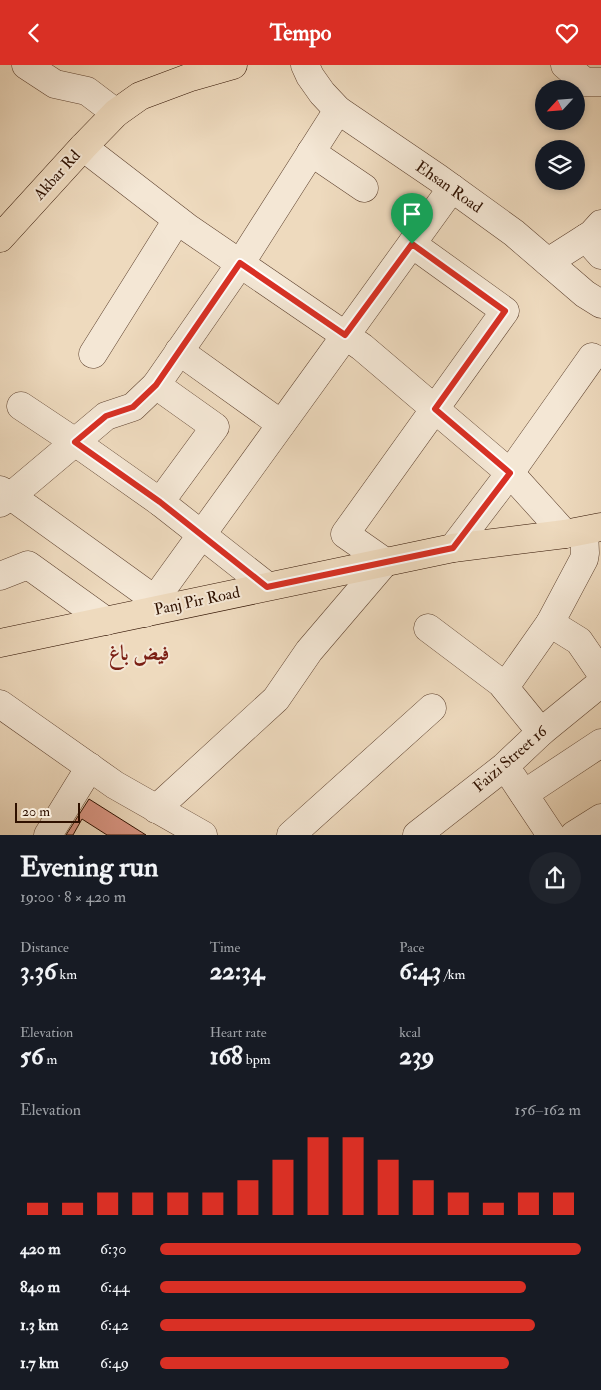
<!DOCTYPE html>
<meta charset="utf-8">
<style>
:root{--surface:#171b24;--page:#20242c;--text:#f1f3f6;--muted:#9ea1a6;--accent:#d93025}
body{margin:0;font-family:"IM FELL Double Pica",Amiri,serif;background:var(--page);color:var(--text);height:100vh;display:flex;flex-direction:column;font-size:19px;white-space:nowrap}
*{box-sizing:border-box;margin:0}
p{font-size:16px;color:var(--muted)}
.icon{flex:none;width:28px;height:28px;fill:none;stroke:currentColor;stroke-width:2;stroke-linecap:round;stroke-linejoin:round}
.map{position:relative;height:770px;overflow:hidden}
.details{display:flex;flex-direction:column;background:var(--surface);flex:1}
.details>*{flex:none}
.needle{width:32px;rotate:244deg}
.tools{position:absolute;left:535px;top:15px;display:grid;gap:10px}
.tools a{display:grid;place-items:center;width:50px;height:50px;border-radius:50%;background:var(--surface);box-shadow:0 2px 8px #0003;font-size:25px}
.scale{position:absolute;left:15px;bottom:12px;width:65px;box-sizing:border-box;padding-left:5px;border:2px solid #2f1100;border-top:0;font-size:14px;line-height:18px;white-space:nowrap;color:#2f1100;-webkit-text-stroke:4px #f4e7d5;paint-order:stroke}
.pin{position:absolute;display:grid;place-items:center;width:42px;height:42px;color:#fff;margin:-51px -21px;border-radius:50% 50% 50% 0;rotate:-45deg;box-shadow:0 0 5px #0007}
.pin .icon{rotate:45deg}
.round{display:grid;place-items:center;flex:none;width:52px;height:52px;border-radius:26px;background:var(--page)}
.headline{display:flex;align-items:center;justify-content:space-between;height:85px;padding:0 20px}
h1{font-size:28px;font-weight:700;line-height:38px}
.metrics{display:grid;grid-template-columns:repeat(3,1fr);gap:8px;height:85px;padding:5px 20px}
.metrics div{display:grid;align-content:center}
.metrics b{font-size:25px;font-weight:700}
.metrics small{font-size:14px;font-weight:400}
.metrics p{font-size:14px}
.chart{height:140px;padding:10px 20px}
.chart p{display:flex;justify-content:space-between}
.chart svg{width:100%;height:90px;margin-top:5px;stroke:var(--accent);stroke-width:6}
ul{padding:0 20px;list-style:none;font-size:16px}
li{display:grid;grid-template-columns:80px 60px 1fr;align-items:center;height:38px}
li i{height:12px;border-radius:6px;background:var(--accent)}
header{display:flex;justify-content:space-between;align-items:center;height:65px;padding:0 20px;background:var(--accent);color:#fff;font-size:22px;font-weight:700}
.map>svg:first-child{display:block}
.building{fill:#db9785;stroke:#2f1100}
.lines{fill:none;stroke-linecap:round;stroke-linejoin:round}
.minor-casing{stroke:#5f4330;stroke-width:29}
.major-casing{stroke:#2f1100;stroke-width:29}
.minor{stroke:#f4e7d5;stroke-width:28}
.major{stroke:#eedabe;stroke-width:28}
.route-casing{stroke:#fff;stroke-width:10}
.route{stroke:#d93025;stroke-width:6}
.labels{text-anchor:middle;dominant-baseline:central;stroke-width:4;stroke-linejoin:round;paint-order:stroke}
.street-label{font-size:16px;fill:#2f1100;stroke:#f4e7d5}
.district-label{font-size:21px;font-weight:bold;fill:#7a1f14;stroke:#f4e7d5}
</style>
<header><svg class="icon" aria-label="back" viewBox="0 0 24 24"><path d="M15 5l-7 7 7 7"/></svg>Tempo<svg class="icon" aria-label="heart" viewBox="0 0 24 24"><path d="M12 20l-8-8c-3-5 5-10 8-4 3-6 11-1 8 4z"/></svg></header>
<div class="map">
<svg width="601" height="770" viewBox="0 0 601 770">
<rect width="100%" height="100%" fill="#eedabe"/>
<filter id="stains"><feTurbulence type="fractalNoise" baseFrequency=".004" numOctaves="4"/><feColorMatrix values="0 0 0 0 .2 0 0 0 0 .09 0 0 0 0 .02 0 0 0 .5 -.17"/></filter>
<radialGradient id="worn" r=".72"><stop offset=".6" stop-color="#630" stop-opacity="0"/><stop offset="1" stop-color="#630" stop-opacity=".3"/></radialGradient>
<!-- building -->
<path class="building" d="M89,734L146,770H107L82,754L73,770H66Z"/>
<g class="lines">
<!-- minor casing -->
<g class="minor-casing">
<g id="minor">
<path d="M26,0L55,19L87,26L116,48"/>
<path d="M305,0L310,11L322,28L338,45L438,113L514,168L585,229L601,239"/>
<path d="M565,0L585,17H601"/>
<path d="M83,82L188,163L362,282L510,408L565,469"/>
<path d="M311,87L364,123"/>
<path d="M586,173L601,190"/>
<path d="M548,197L592,169L601,159"/>
<path d="M179,286L281,359"/>
<path d="M93,289L177,155"/>
<path d="M21,341L75,377L160,437"/>
<path d="M0,425L11,431L154,534"/>
<path d="M0,438L11,431L106,351L133,342L156,320"/>
<path d="M584,466L585,488L584,494L550,558L579,576L601,608"/>
<path d="M453,483L510,408L592,292"/>
<path d="M0,511L28,500L106,556"/>
<path d="M267,521L160,437L215,362L156,320L240,199L338,45"/>
<path d="M145,548L452,123"/>
<path d="M428,563L501,618L541,667"/>
<path d="M505,622L550,558"/>
<path d="M0,639L115,720L203,770"/>
<path d="M513,713L551,770"/>
<path d="M524,729L601,678"/>
<path d="M156,744L276,634L309,586L385,497L345,469L505,246L412,179"/>
<path d="M48,770L90,702"/>
<path d="M291,770L432,643"/>
<path d="M417,770L504,702L541,667L601,618"/>
<path d="M574,770L601,753"/>
</g>
</g>
<!-- major casing -->
<g class="major-casing">
<g id="major">
<path d="M0,173L83,82L116,48L140,31L191,12L233,0"/>
<path d="M0,578L453,483L565,469L601,462"/>
</g>
</g>
<!-- minor -->
<use href="#minor" class="minor"/>
<!-- major -->
<use href="#major" class="major"/>
</g>
<g class="lines">
<!-- route casing -->
<g class="route-casing">
<path id="route" d="M412,179L505,246L435,344L510,408L453,483L267,522L160,437L75,377L106,351L133,342L156,320L240,198L345,270Z"/>
</g>
<!-- route -->
<use href="#route" class="route"/>
</g>
<g class="labels">
<!-- street labels -->
<g class="street-label">
<text transform="translate(57 110) rotate(-48)">Akbar Rd</text>
<text transform="translate(449 122) rotate(35)">Ehsan Road</text>
<text transform="translate(197 536) rotate(-12)">Panj Pir Road</text>
<text transform="translate(510 694) rotate(-41)">Faizi Street 16</text>
</g>
<!-- district labels -->
<g class="district-label">
<text x="139" y="588">فیض باغ</text>
</g>
</g>
<rect width="100%" height="100%" filter="url(#stains)"/>
<rect width="100%" height="100%" fill="url(#worn)"/>
</svg>
<div class="tools">
<a><svg class="needle" viewBox="-14 -14 28 28"><path d="M0-13l5 13h-10z" fill="#e53935"/><path d="M0 13l5-13h-10z" fill="#9ea1a6"/></svg></a>
<a><svg class="icon" aria-label="layers" viewBox="0 0 24 24"><path d="M12 4l9 5-9 5-9-5zM3 14l9 5 9-5"/></svg></a>
</div>
<div class="scale">20 m</div>
<div class="pin" style="left:412px;top:179px;background:#1e9e55"><svg class="icon" aria-label="arrive" viewBox="0 0 24 24"><path d="M6 21V4h12l-3 4 3 4H6"/></svg></div>
</div>
<section class="details">
<div class="headline"><div><h1>Evening run</h1><p>19:00 · 8 × 420 m</p></div><a class="round"><svg class="icon" aria-label="share" viewBox="0 0 24 24"><path d="M12 15V3M7 8l5-5 5 5M5 13v7h14v-7"/></svg></a></div>
<div class="metrics">
<div><p>Distance</p><b>3.36<small> km</small></b></div>
<div><p>Time</p><b>22:34</b></div>
<div><p>Pace</p><b>6:43<small> /km</small></b></div>
</div>
<div class="metrics">
<div><p>Elevation</p><b>56<small> m</small></b></div>
<div><p>Heart rate</p><b>168<small> bpm</small></b></div>
<div><p>kcal</p><b>239</b></div>
</div>
<div class="chart"><p><span>Elevation</span>156–162 m</p>
<svg viewBox="0 0 160 44" preserveAspectRatio="none"><path d="M5 44V38M15 44V38M25 44V33M35 44V33M45 44V33M55 44V33M65 44V27M75 44V17M85 44V6M95 44V6M105 44V17M115 44V27M125 44V33M135 44V38M145 44V33M155 44V33"/></svg>
</div>
<ul>
<li><b>420 m</b>6:30<i style="width:100%"></i></li>
<li><b>840 m</b>6:44<i style="width:87%"></i></li>
<li><b>1.3 km</b>6:42<i style="width:89%"></i></li>
<li><b>1.7 km</b>6:49<i style="width:83%"></i></li>
</ul>
</section>
